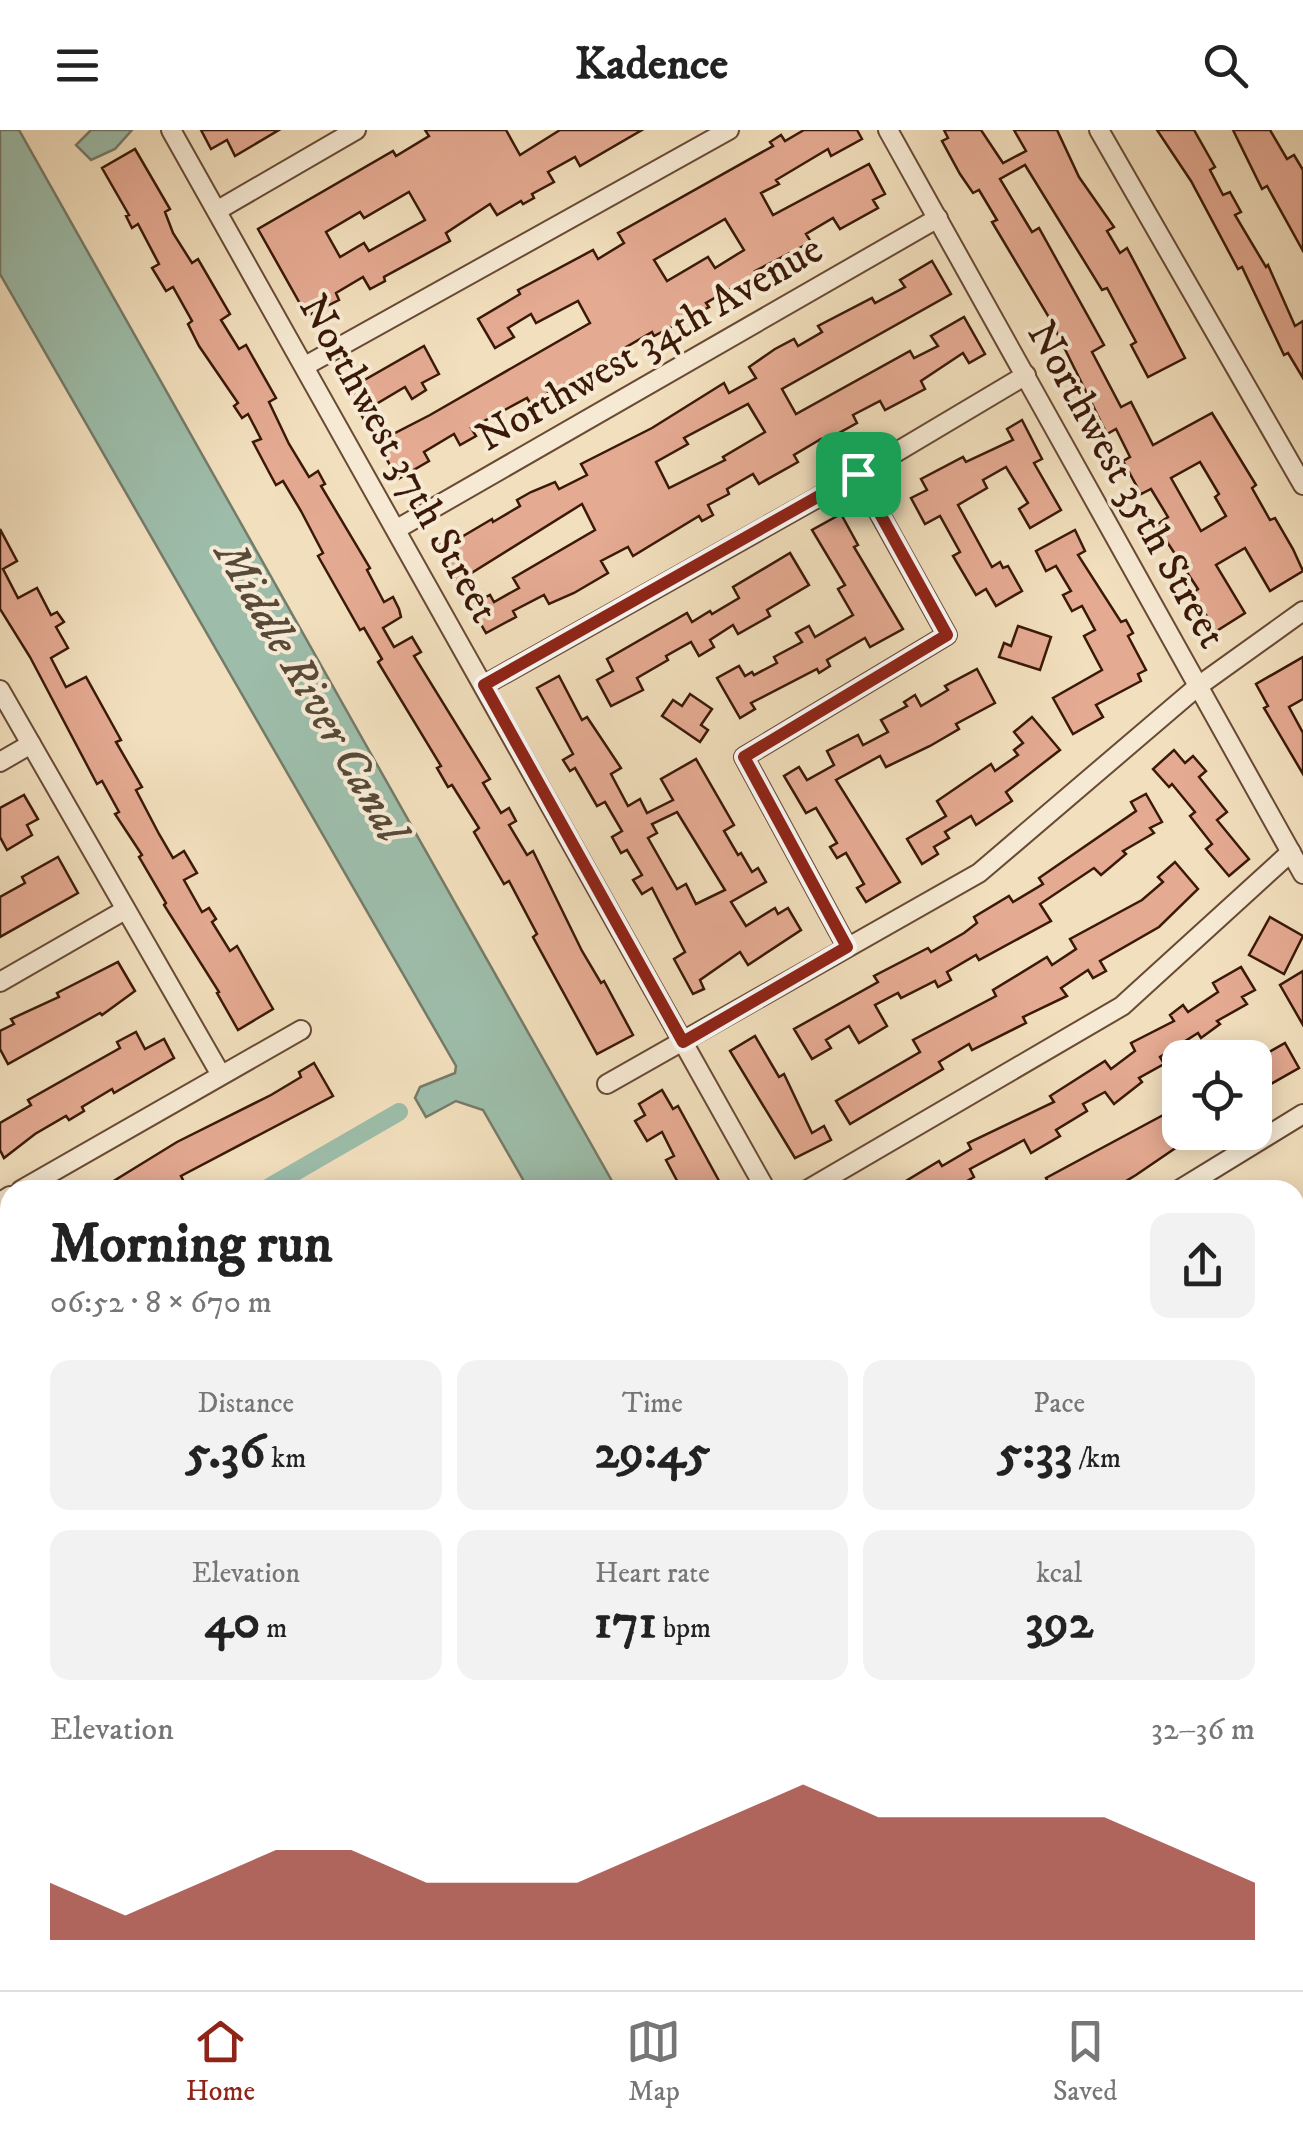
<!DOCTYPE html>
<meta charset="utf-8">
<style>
:root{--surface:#fff;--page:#f2f2f2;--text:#222;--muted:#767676;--line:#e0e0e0;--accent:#8f2418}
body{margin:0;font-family:"IM FELL DW Pica",serif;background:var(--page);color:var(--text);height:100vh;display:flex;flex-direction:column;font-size:38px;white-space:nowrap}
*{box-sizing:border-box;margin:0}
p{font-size:32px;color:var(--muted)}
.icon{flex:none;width:55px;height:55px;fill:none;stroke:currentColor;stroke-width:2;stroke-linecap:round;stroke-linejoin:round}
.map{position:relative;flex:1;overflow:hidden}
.side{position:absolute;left:0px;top:1050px;width:1305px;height:810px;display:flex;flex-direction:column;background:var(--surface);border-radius:30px 30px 0 0;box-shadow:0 5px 25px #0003}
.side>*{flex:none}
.buttons{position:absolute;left:1162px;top:910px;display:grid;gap:20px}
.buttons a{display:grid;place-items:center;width:110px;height:110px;border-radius:20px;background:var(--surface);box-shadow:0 5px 25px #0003;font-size:50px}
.pin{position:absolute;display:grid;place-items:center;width:85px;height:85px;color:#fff;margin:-42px;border-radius:20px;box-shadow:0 5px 15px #0006}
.round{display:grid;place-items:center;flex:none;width:105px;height:105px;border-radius:20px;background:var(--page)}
.summary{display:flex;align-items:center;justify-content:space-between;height:170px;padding:0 50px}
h1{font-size:55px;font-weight:700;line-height:75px}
.figures{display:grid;grid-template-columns:repeat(3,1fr);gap:15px;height:170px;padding:10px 50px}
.figures div{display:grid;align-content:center;border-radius:20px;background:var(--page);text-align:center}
.figures b{font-size:50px;font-weight:700}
.figures small{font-size:28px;font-weight:400}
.figures p{font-size:28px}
.chart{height:280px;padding:20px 50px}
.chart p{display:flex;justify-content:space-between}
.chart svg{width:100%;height:180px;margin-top:10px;fill:var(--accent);opacity:.7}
header{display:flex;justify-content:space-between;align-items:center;height:130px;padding:0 50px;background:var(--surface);font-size:45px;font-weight:700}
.dock{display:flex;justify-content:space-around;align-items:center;height:140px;border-top:2px solid var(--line);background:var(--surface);font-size:28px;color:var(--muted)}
.dock a{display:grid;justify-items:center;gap:5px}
.dock .selected{color:var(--accent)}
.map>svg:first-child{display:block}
.water{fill:#9dbdaa;stroke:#757b69;stroke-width:2.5}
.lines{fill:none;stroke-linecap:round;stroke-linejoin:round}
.canal{stroke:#9dbdaa;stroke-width:18}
.building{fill:#e5aa92;stroke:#3a1908;stroke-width:2.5;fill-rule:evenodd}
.street-casing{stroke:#684a35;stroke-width:22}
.street{stroke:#f7ead4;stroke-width:18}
.route-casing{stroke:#fff;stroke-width:20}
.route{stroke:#8f2418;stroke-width:12}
.labels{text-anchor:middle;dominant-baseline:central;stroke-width:8;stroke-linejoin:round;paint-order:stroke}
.street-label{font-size:42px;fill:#3a1908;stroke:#f7ead4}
.water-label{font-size:45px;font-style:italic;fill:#584a39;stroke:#f7ead4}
</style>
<header><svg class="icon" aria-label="menu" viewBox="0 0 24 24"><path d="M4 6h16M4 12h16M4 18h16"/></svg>Kadence<svg class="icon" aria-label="search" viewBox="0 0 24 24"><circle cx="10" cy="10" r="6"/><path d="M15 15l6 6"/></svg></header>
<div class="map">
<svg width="1303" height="1860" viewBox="0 0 1303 1860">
<rect width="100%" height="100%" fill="#f2dfbd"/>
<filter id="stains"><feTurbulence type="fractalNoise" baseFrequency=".002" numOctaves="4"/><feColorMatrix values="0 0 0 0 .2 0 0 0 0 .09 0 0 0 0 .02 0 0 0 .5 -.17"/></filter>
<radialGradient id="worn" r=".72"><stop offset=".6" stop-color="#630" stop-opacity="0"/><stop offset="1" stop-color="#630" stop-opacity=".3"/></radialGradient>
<!-- water -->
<g class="water">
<path d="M0,0H19L617,1060H529L483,980L456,971L426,987L415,968L420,957L455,943L456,936L0,144Z"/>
<path d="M91,0H132L115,19L91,30L76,15Z"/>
</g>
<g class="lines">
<!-- canal -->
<g class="canal">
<path d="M264,1060L399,982"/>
<path d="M0,1213L10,1207"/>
</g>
</g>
<!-- building -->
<g class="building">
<path d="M201,0H279L235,26L227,10L211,19Z"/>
<path d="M425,0H506L520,25L560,0H642L580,36L575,27L548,42L554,52L532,64L534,68L523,74L521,71L497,85L490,74L446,103L450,111L384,147L385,151L370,159L363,147L336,163L339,170L307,186L258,99L393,21L396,26L429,6ZM409,62L425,90L369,121L364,113L340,127L326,102L360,82L364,88Z"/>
<path d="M804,0H857L862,9L831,26L828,19L776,50L779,54L761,63L773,85L869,34L885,64L873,70L878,78L840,99L833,88L806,104L811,112L755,141L759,149L741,159L739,154L706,173L709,177L654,206L652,202L623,219L626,224L615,231L613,228L530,273L527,268L471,298L476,306L460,315L454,304L424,322L429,331L398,349L347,260L424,216L439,244L422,253L426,260L412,269L405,257L373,276L391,305L430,285L590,193L578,171L536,193L531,184L508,198L514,207L495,218L478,189L520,164L518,160L593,120L598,129L624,113L618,103L773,16L770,12L781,5L785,11ZM725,89L744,120L715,138L708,127L667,151L654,130Z"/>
<path d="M944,0H981L1003,33L1026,21L1014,0H1057L1079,47L1114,97L1107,101L1120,123L1127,118L1185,228L1148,247L1131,215L1136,212L1107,158L1102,160L1025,35L1000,49L1032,102L1039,98L1104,215L1092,222L1121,277L1131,272L1153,315L1212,283L1256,355L1252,358L1270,390L1275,388L1293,419L1303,441L1270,461L1245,418L1216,435L1245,483L1215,502L1194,462L1198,459L1156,395L1168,387L1151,359L1141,364L1123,331L1130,327L1116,299L1107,304L1050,189L992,92L997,90L979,60L973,63L960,44L942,11L948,8ZM1200,332L1219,364L1215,367L1226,386L1201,401L1171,348Z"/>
<path d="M1157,0H1194L1215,37L1210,40L1223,65L1230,62L1241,82L1235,85L1266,137L1268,135L1295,196L1303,191V248L1288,223L1284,225L1242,137L1238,139L1191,51Z"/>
<path d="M1233,0H1270L1287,29L1294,25L1303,40V121L1267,56L1262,59Z"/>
<path d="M135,19L170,79L165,82L173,103L192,133L198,129L230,184L221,190L239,219L246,215L276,268L269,272L289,314L309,347L318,341L325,354L321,356L370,438L367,440L384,472L393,467L399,479L401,487L383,498L394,517L412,507L421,522L414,526L490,649L483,653L501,683L509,678L516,691L509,695L527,725L533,721L582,821L601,853L604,851L633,905L597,924L533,807L537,804L509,751L504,754L474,702L479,698L452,655L448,657L437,638L441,636L378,532L382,529L364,498L360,500L318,426L323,423L301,381L283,351L276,355L270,344L253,312L261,309L248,284L242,288L234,276L238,273L199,216L188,194L192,191L173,157L166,161L152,138L159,134L138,94L132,98L126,86L129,85L102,38Z"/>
<path d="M932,131L951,164L782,259L796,284L910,221L914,228L938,216L931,206L964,187L985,224L969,233L963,223L921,251L925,259L885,280L880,271L853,285L857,293L839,303L843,310L827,319L821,309L794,325L798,332L759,354L753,344L727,359L729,364L708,375L713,385L702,391L699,386L633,426L628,417L601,431L608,443L574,463L549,474L544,465L513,481L516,487L486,503L470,475L490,465L494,472L519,458L513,448L595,400L582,374L457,452L436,415L450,407L453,412L492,389L493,392L520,376L517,370L531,362L555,352L559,359L587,345L581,334L652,298L724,253L729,263L756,248L749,237L775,219L794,209L798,216L822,202L818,196L872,168L875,173L905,157L900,150ZM748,274L765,302L723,327L725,330L669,358L656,332L688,314L684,308Z"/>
<path d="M1022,290L1042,329L1034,333L1061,380L1030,398L1019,379L1028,373L1006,337L983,350L987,358L958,375L992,437L1000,432L1003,438L1008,436L1022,461L996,476L986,459L976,465L953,426L960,422L940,386L925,394L911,368L927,360L921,349L963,327L966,332L1013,310L1007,299Z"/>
<path d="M841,384L858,415L854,417L903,499L870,517L865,508L827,530L830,536L819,543L817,539L751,573L755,579L740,588L717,548L739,536L745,546L752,542L754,545L777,533L774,527L802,512L796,503L809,496L815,507L853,485L838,459L845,455L812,400Z"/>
<path d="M0,399L17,431L3,439L18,468L37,458L51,485L57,482L64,492L56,497L68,518L51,528L66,557L86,547L121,610L116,612L142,657L136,660L159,704L173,728L184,721L197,743L184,750L202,782L209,778L216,789L212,792L230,821L237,816L273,879L238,900L217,863L219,862L164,775L166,773L139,727L142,725L115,684L119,682L102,651L97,654L30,527L0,479Z"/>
<path d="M1075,400L1085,421L1078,425L1121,492L1126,490L1133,503L1128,506L1146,540L1138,544L1141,551L1096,575L1103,587L1073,604L1053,568L1102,540L1084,506L1095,500L1082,476L1072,481L1063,465L1071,461L1056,436L1046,441L1036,421Z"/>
<path d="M790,423L809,455L767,480L770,486L738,504L733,495L710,510L714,517L699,526L691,512L666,526L668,530L637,548L643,560L611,576L597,550L613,541L607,529L687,483L692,492L710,481L712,484L739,468L733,457Z"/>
<path d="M1018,496L1051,507L1040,540L999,527L1004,513L1011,516Z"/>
<path d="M1303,527V569L1289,577L1303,603V644L1264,578L1268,576L1256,554Z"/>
<path d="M977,539L995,573L956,594L959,599L930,616L886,637L880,626L836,650L900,752L866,772L857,758L864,754L846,723L837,728L830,717L837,713L816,678L806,683L784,646L799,637L807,650L834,635L827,621L858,605L863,615L888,602L881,590L907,576L904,572L915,565L921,576L948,560L945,556Z"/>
<path d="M559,546L582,590L587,587L621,638L611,644L628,676L640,669L647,683L673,670L661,649L696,629L734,695L724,701L738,725L741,723L752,742L758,738L766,752L731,772L746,796L775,778L778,784L788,778L801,800L748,835L740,822L700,850L704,859L693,864L674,829L685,822L652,758L642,764L633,750L642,745L627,720L621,723L612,707L622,701L605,672L597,676L575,638L570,641L563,630L573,624L537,558ZM677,682L725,760L696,774L686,754L677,759L648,708L657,703L652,694Z"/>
<path d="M690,564L712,579L701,595L708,600L700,612L662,586L673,570L682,576Z"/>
<path d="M1032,587L1060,620L1006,662L1012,671L976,695L971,686L945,702L949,708L934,717L938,724L922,734L907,709L946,686L937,671L991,634L995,641L1018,625L1014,620L1023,613L1014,602Z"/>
<path d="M1174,620L1185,633L1193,626L1206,641L1199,647L1227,682L1217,690L1249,729L1229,746L1206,719L1212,714L1190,686L1195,682L1172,654L1169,657L1153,639Z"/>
<path d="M1146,664L1162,692L1150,698L1154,703L1123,721L1126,724L1101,745L1094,738L1040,774L1051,791L979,830L976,825L947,842L951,850L938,857L935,851L901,868L898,863L875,875L887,896L859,913L849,896L826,910L831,918L812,929L794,899L878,852L874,846L928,818L931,822L964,803L977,793L974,787L1009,766L1013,772L1043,754L1039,748L1136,681L1131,672Z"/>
<path d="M24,665L38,689L27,695L32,705L7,720L0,707V678Z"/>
<path d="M58,727L78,763L0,807V767L25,753L22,747Z"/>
<path d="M1175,732L1198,759L1159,797L1100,831L1106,841L1093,848L1088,840L1061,858L1067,866L1023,887L1026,893L972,920L969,914L939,932L943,939L850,994L836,971L920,922L913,910L996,866L993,860L1047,827L1052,835L1076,819L1070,809L1142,770L1163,752L1158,747Z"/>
<path d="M1270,787L1303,806L1284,844L1249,825Z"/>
<path d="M118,832L135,861L102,885L100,883L8,934L0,919V901L14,894L11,889L59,867L57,863Z"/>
<path d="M1241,837L1255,860L1242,867L1247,874L1217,891L1220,894L1201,908L1198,903L1160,927L1164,934L1139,948L1142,952L1114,974L1105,962L1083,974L1087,981L1056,1000L1060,1006L1031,1023L1024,1010L970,1039L974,1047L960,1055L964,1060H891L939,1031L942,1036L971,1019L968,1013L1054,972L1050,966L1105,931L1111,939L1135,921L1131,913L1174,891L1170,885L1183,875L1188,882L1218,862L1213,853Z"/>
<path d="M1303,841V895L1280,855Z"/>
<path d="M136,902L145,919L164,909L174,928L114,963L112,959L82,977L84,981L69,990L66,986L35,1004L4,1028L0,1020V993L31,975L28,970L120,918L117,912Z"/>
<path d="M755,906L779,947L784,944L812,1003L824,996L831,1010L795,1028L730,921Z"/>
<path d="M1285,913L1299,938L1255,963V930Z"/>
<path d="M314,933L333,966L181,1046L185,1054L174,1060H99L177,1012L271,965L301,947L299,942Z"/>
<path d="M662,960L673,979L678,976L724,1060H682L666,1030L674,1026L662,1002L647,1011L635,991L645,985L639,974Z"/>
<path d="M1180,976V1002H1199L1136,1045L1111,1060H1052L1046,1048Z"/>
</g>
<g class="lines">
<!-- street casing -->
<g class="street-casing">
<g id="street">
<path d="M171,0L766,1060"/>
<path d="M888,0L1303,744"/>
<path d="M1099,0L1303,355"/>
<path d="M218,80L356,0"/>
<path d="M305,236L729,0"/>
<path d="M397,399L938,88"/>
<path d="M484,555L858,345L1026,245"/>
<path d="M0,560L221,945"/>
<path d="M0,632L31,614"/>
<path d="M847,817L744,627L947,505L858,345"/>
<path d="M0,852L125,780"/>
<path d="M607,954L979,743L1197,557L1303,481"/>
<path d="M21,1060L301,900"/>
<path d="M807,1060L1122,876L1291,722"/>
<path d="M1179,1060L1303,984"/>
<path d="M0,1072L10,1066"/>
<path d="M1295,1216L1303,1212"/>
<path d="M0,1384L10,1379"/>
<path d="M1295,1436L1303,1431"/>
<path d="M1295,1631L1303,1646"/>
<path d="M1295,1692L1303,1674"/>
<path d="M216,1850L221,1860"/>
<path d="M722,1850L727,1860"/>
<path d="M1246,1850L1247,1860"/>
<path d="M0,1856L2,1860"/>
<path d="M315,1860L332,1850"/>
<path d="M694,1860L711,1850"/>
</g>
</g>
<!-- street -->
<use href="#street" class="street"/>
</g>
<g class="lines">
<!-- route casing -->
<g class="route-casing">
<path id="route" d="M858,344L947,505L744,627L847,817L683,912L484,555Z"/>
</g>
<!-- route -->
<use href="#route" class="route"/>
</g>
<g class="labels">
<!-- street labels -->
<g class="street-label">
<text transform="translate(650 214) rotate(-30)">Northwest 34th Avenue</text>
<text transform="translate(398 329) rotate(61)">Northwest 37th Street</text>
<text transform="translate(1126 355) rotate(61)">Northwest 35th Street</text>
</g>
<!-- water labels -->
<g class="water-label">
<text transform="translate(310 562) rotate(60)">Middle River Canal</text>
</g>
</g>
<rect width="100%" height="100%" filter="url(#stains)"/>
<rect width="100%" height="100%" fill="url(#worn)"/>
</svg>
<div class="buttons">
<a><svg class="icon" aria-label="locate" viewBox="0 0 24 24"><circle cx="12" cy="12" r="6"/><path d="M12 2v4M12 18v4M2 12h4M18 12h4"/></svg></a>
</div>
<div class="pin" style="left:858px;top:344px;background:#1e9e55"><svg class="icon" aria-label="arrive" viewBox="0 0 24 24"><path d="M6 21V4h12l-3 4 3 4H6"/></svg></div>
<section class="side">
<div class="summary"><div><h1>Morning run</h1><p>06:52 · 8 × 670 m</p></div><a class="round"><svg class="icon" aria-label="share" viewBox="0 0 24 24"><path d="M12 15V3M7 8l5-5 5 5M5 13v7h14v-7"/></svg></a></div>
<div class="figures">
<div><p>Distance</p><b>5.36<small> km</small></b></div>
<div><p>Time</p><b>29:45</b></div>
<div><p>Pace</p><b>5:33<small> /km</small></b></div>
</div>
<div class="figures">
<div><p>Elevation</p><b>40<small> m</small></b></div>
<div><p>Heart rate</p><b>171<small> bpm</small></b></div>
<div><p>kcal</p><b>392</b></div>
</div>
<div class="chart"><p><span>Elevation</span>32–36 m</p>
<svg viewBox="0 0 160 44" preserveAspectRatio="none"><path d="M0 44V30L10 38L20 30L30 22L40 22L50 30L60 30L70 30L80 22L90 14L100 6L110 14L120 14L130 14L140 14L150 22L160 30V44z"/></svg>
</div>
</section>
</div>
<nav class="dock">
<a class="selected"><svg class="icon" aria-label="home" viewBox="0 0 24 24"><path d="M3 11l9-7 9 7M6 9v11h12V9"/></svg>Home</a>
<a><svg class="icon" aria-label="map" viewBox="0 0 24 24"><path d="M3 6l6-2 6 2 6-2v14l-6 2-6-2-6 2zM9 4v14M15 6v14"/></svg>Map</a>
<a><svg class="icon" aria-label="saved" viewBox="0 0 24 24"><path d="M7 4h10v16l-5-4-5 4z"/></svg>Saved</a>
</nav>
